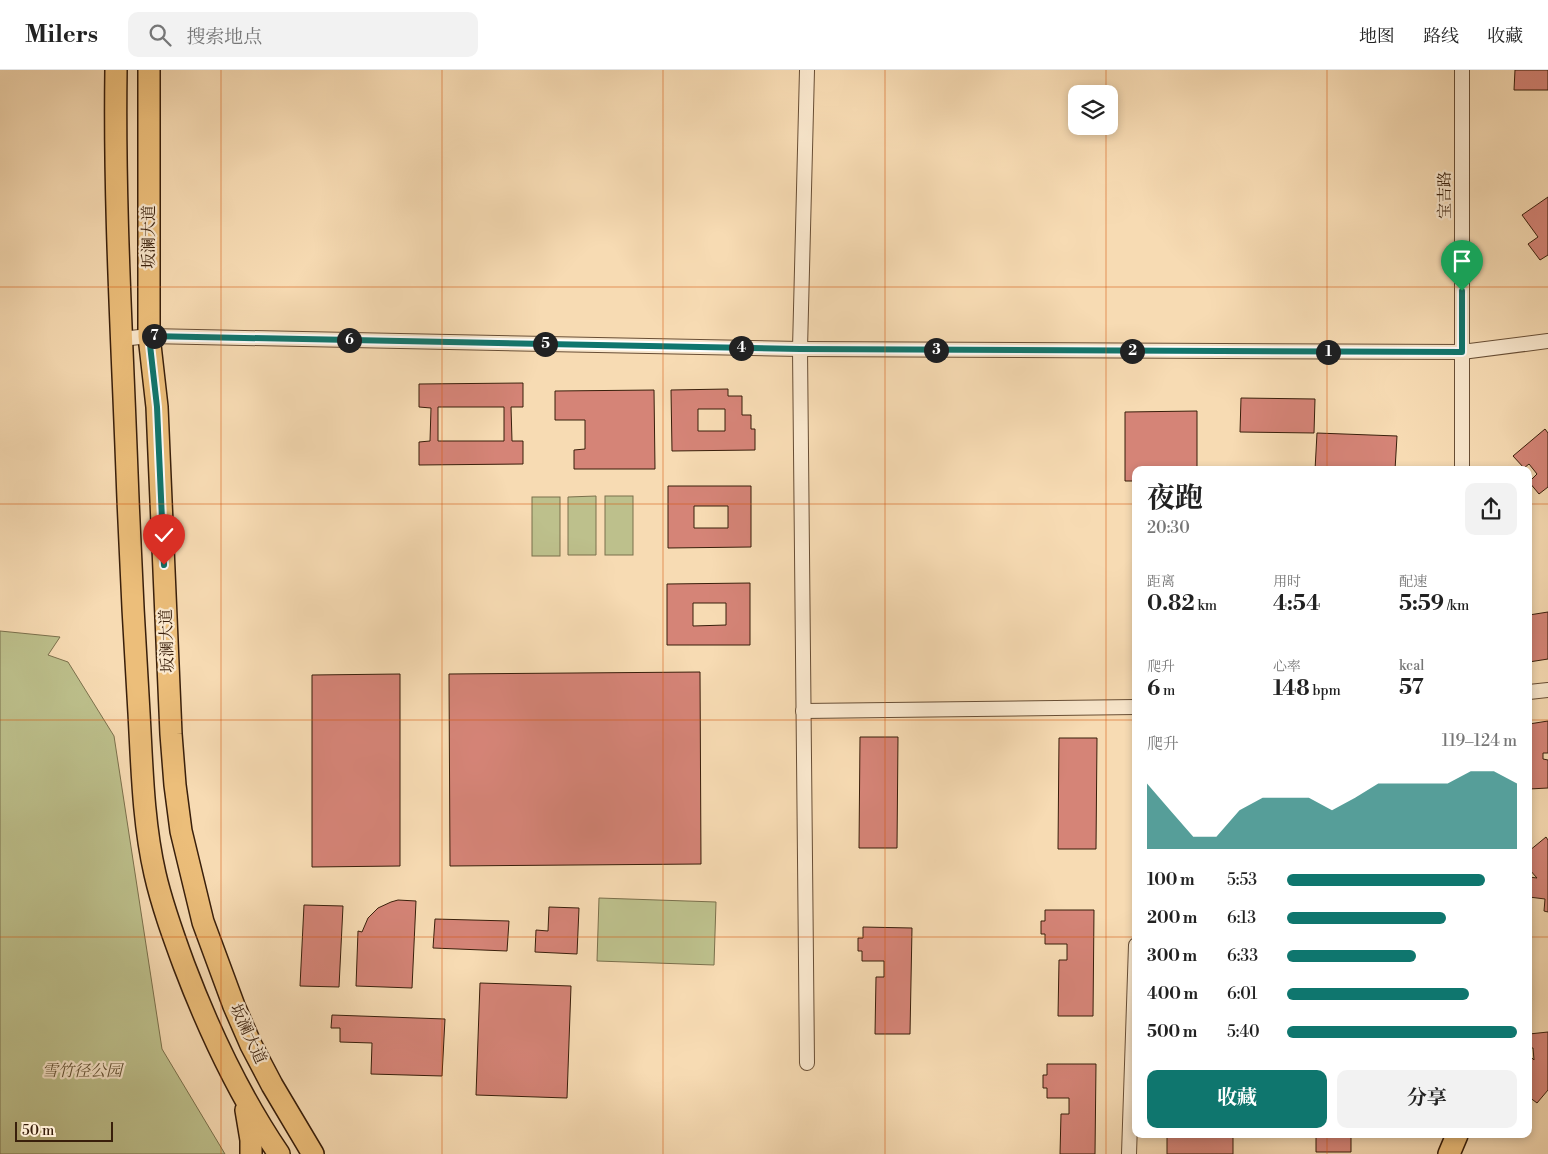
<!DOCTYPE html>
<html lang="zh">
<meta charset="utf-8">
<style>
:root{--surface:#fff;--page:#f2f2f2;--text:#222;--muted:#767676;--line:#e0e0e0;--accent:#0f766e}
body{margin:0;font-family:"Libre Bodoni","Noto Serif SC",serif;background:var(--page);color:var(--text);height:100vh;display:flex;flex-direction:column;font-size:19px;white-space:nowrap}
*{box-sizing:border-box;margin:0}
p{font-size:16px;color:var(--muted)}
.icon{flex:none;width:28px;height:28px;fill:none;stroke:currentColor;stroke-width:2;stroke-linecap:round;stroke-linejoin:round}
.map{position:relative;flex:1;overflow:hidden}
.drawer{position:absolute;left:1132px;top:396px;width:400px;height:672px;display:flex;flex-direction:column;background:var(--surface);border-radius:10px;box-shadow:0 2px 8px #0003}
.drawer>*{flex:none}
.controls{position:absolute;left:1068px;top:15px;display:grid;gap:10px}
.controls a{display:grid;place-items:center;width:50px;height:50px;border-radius:10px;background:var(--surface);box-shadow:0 2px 8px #0003;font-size:25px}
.scale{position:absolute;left:15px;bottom:12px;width:98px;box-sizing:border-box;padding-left:5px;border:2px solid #391f0b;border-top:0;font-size:14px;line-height:18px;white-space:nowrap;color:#391f0b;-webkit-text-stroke:4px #fae8ce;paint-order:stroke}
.pin{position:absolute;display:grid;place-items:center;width:42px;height:42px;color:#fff;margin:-51px -21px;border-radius:50% 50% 50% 0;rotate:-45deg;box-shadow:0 0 5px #0007}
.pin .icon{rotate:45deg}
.km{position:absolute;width:25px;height:25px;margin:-12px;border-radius:50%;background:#222;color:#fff;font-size:14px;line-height:25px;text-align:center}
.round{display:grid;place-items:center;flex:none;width:52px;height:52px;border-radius:10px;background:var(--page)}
.overview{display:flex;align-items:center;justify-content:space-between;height:85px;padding:0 15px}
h1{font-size:28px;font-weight:700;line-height:38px}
.figures{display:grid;grid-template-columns:repeat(3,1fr);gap:8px;height:85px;padding:5px 15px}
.figures div{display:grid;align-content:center}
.figures b{font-size:21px;font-weight:700}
.figures small{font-size:14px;font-weight:400}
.figures p{font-size:14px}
.chart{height:140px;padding:10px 15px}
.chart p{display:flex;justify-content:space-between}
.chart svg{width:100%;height:90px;margin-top:5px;fill:var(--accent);opacity:.7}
.cta{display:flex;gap:10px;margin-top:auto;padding:10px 15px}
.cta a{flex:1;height:58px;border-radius:10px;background:var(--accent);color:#fff;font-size:20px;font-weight:700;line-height:58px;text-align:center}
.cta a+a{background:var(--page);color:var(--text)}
ul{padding:0 15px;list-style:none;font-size:16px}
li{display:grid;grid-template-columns:80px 60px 1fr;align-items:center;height:38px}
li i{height:12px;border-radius:6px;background:var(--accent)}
header{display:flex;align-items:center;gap:30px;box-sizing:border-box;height:70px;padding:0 25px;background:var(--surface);border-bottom:1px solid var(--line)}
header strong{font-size:24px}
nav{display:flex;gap:28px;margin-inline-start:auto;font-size:18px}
.search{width:350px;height:45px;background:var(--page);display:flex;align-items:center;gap:12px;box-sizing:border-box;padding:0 18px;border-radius:10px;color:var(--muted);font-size:19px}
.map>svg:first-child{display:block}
.green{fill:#bdc08c;stroke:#7b704c}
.building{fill:#d58477;stroke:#391f0b;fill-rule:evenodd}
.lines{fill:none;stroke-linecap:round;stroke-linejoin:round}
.minor-casing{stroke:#684e35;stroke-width:16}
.primary-casing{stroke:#391f0b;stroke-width:24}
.minor{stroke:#fae8ce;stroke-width:14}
.primary{stroke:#ecbe7a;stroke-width:21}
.route-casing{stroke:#fff;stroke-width:10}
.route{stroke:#0f766e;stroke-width:6}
.grid{fill:none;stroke:#d6530c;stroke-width:1;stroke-opacity:0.55}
.labels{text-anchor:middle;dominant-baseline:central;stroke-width:4.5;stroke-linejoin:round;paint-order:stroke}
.street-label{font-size:16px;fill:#391f0b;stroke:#fae8ce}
.park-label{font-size:16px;font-style:italic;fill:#614f32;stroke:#fae8ce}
</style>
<header>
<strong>Milers</strong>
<div class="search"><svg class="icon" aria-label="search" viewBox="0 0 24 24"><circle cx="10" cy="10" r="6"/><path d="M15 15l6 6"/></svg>搜索地点</div>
<nav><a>地图</a><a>路线</a><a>收藏</a></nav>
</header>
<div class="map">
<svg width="1548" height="1084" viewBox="0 0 1548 1084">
<rect width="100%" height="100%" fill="#f7dbb3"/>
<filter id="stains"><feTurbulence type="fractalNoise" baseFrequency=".004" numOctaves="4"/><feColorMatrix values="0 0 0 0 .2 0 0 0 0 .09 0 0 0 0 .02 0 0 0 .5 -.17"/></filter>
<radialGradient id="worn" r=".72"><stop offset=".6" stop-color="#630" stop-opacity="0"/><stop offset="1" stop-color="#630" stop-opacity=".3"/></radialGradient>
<!-- green -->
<g class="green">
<path d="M596,426V485H568V427Z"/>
<rect x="605" y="426" width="28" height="59"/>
<rect x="532" y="427" width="28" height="59"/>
<path d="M0,561L60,567L48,585L68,592L114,666L162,979L225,1084H0Z"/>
<path d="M599,828L716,832L714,895L597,891Z"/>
</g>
<!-- building -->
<g class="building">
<path d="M1515,0H1548V20H1514Z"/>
<path d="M1548,127V185L1540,190L1528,174L1538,167L1522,145Z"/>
<path d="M523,313V337H511L512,371H523V394L419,395V372L430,371L431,338L419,337V314ZM438,337H504V371H438Z"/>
<path d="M728,319V326H742V345H751V359H755V380L672,381L671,320ZM698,339H725V361H698Z"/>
<path d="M654,320L655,399H574V380L585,379V350H555V321Z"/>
<path d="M1241,328L1315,329L1314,363L1240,362Z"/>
<path d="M1197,341V400H1136V411H1125V342Z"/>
<path d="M1545,359L1548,363V417L1539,424L1529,412L1537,404L1529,394L1524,398L1513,386Z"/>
<path d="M1317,363L1397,366L1395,400H1315Z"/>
<path d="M668,416H751V477L668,478ZM694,436H728V458H694Z"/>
<path d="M750,513V575H667V514ZM693,533H726V555L693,556Z"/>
<path d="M1548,542V589L1529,592V545Z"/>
<path d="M700,602L701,794L450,796L449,604Z"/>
<path d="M400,604V796L312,797V605Z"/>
<path d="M1548,651V683H1543V689L1548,690V718L1529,719V654Z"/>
<path d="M860,667H898L897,778H859Z"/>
<path d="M1059,668H1097L1096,779H1058Z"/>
<path d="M1546,767L1548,770V842L1544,841L1545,829L1529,827V807L1537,808L1529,799V781Z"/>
<path d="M398,830L416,831L412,918L356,916L358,861L362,862L368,848L378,838L391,832Z"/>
<path d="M304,835L343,836L339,917L300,916Z"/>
<path d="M549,837L579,838L577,884L535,882L536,860L548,861Z"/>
<path d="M1045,840H1094L1093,946H1058L1059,890H1067V874H1045V864H1041V851H1045Z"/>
<path d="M435,849L509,851L507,881L433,878Z"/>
<path d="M863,857L912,858L910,964H875L876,907H884V891H862V881H858V868H863Z"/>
<path d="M480,913L571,916L567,1028L476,1025Z"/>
<path d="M332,945L445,949L442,1006L371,1004L372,973L340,972V958H331Z"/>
<path d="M1548,962V1020L1537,1033L1529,1027L1530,1012L1529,1011V985L1534,990L1533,978H1529V964Z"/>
<path d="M1047,994H1096L1095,1084H1060L1061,1044H1069V1028H1047V1018H1043V1005H1047Z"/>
<rect x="1167" y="1065" width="66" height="19"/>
<path d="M1316,1065H1381V1067H1351V1082H1316Z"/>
</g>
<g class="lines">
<!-- minor casing -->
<g class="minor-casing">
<g id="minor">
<path d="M121,269L149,266L800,279L1462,282L1548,271"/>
<path d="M1462,400V0"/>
<path d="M1529,622L1548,620"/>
<path d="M803,641L1136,637"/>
<path d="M807,993L800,279L807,0"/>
<path d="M1129,1084L1136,875"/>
</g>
</g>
<!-- primary casing -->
<g class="primary-casing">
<g id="primary">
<path d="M116,0C114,134 122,268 127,403C130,483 134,563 139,643C142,696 143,752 155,804C162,835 173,865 184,895C209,961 239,1025 279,1084"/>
<path d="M149,0V266L157,337L171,664L175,715L181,761L203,852L234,936L251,975L272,1015L313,1084"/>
<path d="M246,1040L251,1070V1084"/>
<path d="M1449,1084L1457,1065"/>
</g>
</g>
<!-- minor -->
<use href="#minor" class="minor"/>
<!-- primary -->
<use href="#primary" class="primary"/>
</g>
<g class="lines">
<!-- route casing -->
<g class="route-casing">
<path id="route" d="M164,495L157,337L149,266L800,279L1462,282V221"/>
</g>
<!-- route -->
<use href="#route" class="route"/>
</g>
<!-- grid -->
<path class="grid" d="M221,0V1084M442,0V1084M663,0V1084M885,0V1084M1106,0V24M1327,0V400M1106,56V1084M0,217H1548M0,434H1136M1529,434H1548M0,650H1136M1529,650H1548M0,867H1136M1529,867H1548M1327,1065V1084"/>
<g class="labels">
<!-- street labels -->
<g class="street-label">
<text transform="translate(1445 125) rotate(-90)">宝吉路</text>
<text transform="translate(149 167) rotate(-90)">坂澜大道</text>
<text transform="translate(167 571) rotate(-92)">坂澜大道</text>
<text transform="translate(248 964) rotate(65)">坂澜大道</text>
</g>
<!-- park labels -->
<g class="park-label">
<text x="82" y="1001">雪竹径公园</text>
</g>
</g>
<rect width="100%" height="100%" filter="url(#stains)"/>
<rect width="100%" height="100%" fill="url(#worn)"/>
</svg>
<div class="controls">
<a><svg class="icon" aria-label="layers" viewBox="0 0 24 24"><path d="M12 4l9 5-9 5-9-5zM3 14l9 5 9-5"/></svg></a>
</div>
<div class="scale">50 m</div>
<div class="pin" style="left:1462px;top:221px;background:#1e9e55"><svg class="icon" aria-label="arrive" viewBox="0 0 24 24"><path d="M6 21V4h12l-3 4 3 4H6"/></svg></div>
<div class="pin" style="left:164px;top:495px;background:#d93025"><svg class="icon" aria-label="check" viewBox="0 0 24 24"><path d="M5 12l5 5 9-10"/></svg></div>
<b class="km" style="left:1328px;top:282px">1</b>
<b class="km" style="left:1132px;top:281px">2</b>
<b class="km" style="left:936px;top:280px">3</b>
<b class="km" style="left:741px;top:278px">4</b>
<b class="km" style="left:545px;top:274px">5</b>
<b class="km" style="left:349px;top:270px">6</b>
<b class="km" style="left:154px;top:266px">7</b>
<section class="drawer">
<div class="overview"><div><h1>夜跑</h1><p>20:30</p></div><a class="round"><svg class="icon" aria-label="share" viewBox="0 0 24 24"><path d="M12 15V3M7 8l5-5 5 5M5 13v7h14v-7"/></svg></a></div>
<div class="figures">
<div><p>距离</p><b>0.82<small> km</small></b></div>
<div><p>用时</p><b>4:54</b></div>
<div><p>配速</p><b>5:59<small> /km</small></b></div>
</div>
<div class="figures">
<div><p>爬升</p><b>6<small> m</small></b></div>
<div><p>心率</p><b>148<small> bpm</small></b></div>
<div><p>kcal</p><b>57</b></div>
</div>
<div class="chart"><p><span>爬升</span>119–124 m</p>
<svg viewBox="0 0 160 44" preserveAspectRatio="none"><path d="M0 44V12L10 25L20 38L30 38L40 25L50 19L60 19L70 19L80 25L90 19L100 12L110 12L120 12L130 12L140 6L150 6L160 12V44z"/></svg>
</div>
<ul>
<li><b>100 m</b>5:53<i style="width:86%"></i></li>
<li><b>200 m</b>6:13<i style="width:69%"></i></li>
<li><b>300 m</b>6:33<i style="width:56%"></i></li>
<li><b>400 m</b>6:01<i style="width:79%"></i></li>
<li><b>500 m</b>5:40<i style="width:100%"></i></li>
</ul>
<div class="cta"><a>收藏</a><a>分享</a></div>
</section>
</div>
